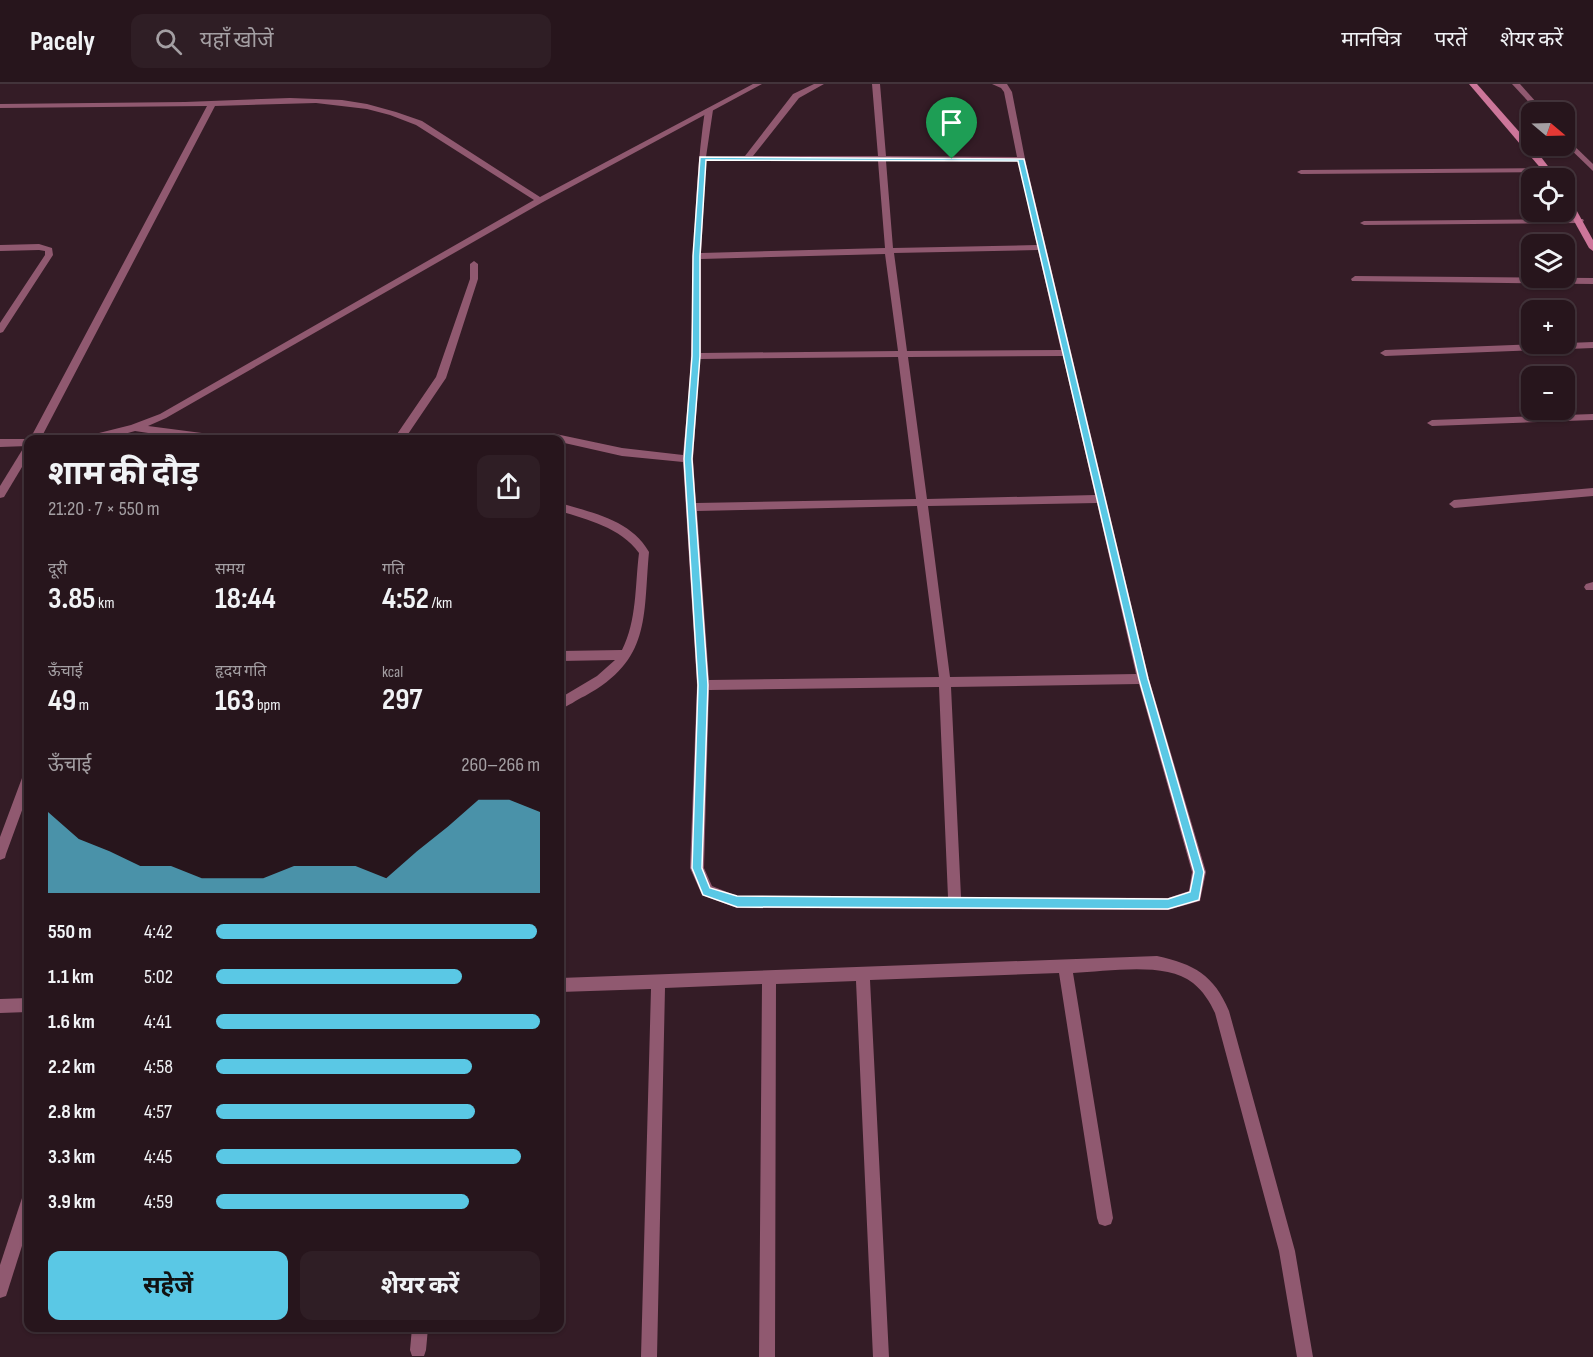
<!DOCTYPE html>
<html lang="hi">
<meta charset="utf-8">
<style>
:root{--surface:#27151c;--page:#2f1e25;--text:#f1f3f6;--muted:#a49fa3;--line:#43343b;--accent:#5ac8e5}
body{margin:0;font-family:"Sofia Sans Condensed","Noto Sans Devanagari",sans-serif;background:var(--page);color:var(--text);height:100vh;display:flex;flex-direction:column;font-size:22px;white-space:nowrap}
*{box-sizing:border-box;margin:0}
p{font-size:20px;color:var(--muted)}
.icon{flex:none;width:33px;height:33px;fill:none;stroke:currentColor;stroke-width:2;stroke-linecap:round;stroke-linejoin:round}
.map{position:relative;flex:1;overflow:hidden}
.drawer{position:absolute;left:24px;top:351px;width:540px;height:897px;display:flex;flex-direction:column;background:var(--surface);border-radius:12px;box-shadow:0 2px 4px #0004,0 0 0 2px var(--line)}
.drawer>*{flex:none}
.needle{width:39px;rotate:109deg}
.fabs{position:absolute;left:1521px;top:18px;display:grid;gap:12px}
.fabs a{display:grid;place-items:center;width:54px;height:54px;border-radius:12px;background:var(--surface);box-shadow:0 2px 4px #0004,0 0 0 2px var(--line);font-size:30px}
.pin{position:absolute;display:grid;place-items:center;width:51px;height:51px;color:#fff;margin:-62px -26px;border-radius:50% 50% 50% 0;rotate:-45deg;box-shadow:0 0 6px #0007}
.pin .icon{rotate:45deg}
.round{display:grid;place-items:center;flex:none;width:63px;height:63px;border-radius:12px;background:var(--page)}
.head{display:flex;align-items:center;justify-content:space-between;height:102px;padding:0 24px}
h1{font-size:33px;font-weight:700;line-height:45px}
.metrics{display:grid;grid-template-columns:repeat(3,1fr);gap:9px;height:102px;padding:6px 24px}
.metrics div{display:grid;align-content:center}
.metrics b{font-size:30px;font-weight:700}
.metrics small{font-size:16px;font-weight:400}
.metrics p{font-size:16px}
.chart{height:168px;padding:12px 24px}
.chart p{display:flex;justify-content:space-between}
.chart svg{width:100%;height:108px;margin-top:6px;fill:var(--accent);opacity:.7}
.cta{display:flex;gap:12px;margin-top:auto;padding:12px 24px}
.cta a{flex:1;height:69px;border-radius:12px;background:var(--accent);color:#111;font-size:24px;font-weight:700;line-height:69px;text-align:center}
.cta a+a{background:var(--page);color:var(--text)}
ul{padding:0 24px;list-style:none;font-size:20px}
li{display:grid;grid-template-columns:96px 72px 1fr;align-items:center;height:45px}
li i{height:15px;border-radius:8px;background:var(--accent)}
header{display:flex;align-items:center;gap:36px;box-sizing:border-box;height:84px;padding:0 30px;background:var(--surface);border-bottom:2px solid var(--line)}
header strong{font-size:28px}
nav{display:flex;gap:33px;margin-inline-start:auto;font-size:21px}
.search{width:420px;height:54px;background:var(--page);display:flex;align-items:center;gap:15px;box-sizing:border-box;padding:0 21px;border-radius:12px;color:var(--muted);font-size:22px}
.map>svg:first-child{display:block}
.lines{fill:none;stroke-linecap:round;stroke-linejoin:round}
.lane{fill:#905970;fill-rule:evenodd}
.street{fill:#905970;fill-rule:evenodd}
.secondary{fill:#cd769a;fill-rule:evenodd}
.route{fill:#5ac8e5;stroke:#fff;stroke-width:1.5;fill-rule:evenodd}
</style>
<header>
<strong>Pacely</strong>
<div class="search"><svg class="icon" aria-label="search" viewBox="0 0 24 24"><circle cx="10" cy="10" r="6"/><path d="M15 15l6 6"/></svg>यहाँ खोजें</div>
<nav><a>मानचित्र</a><a>परतें</a><a>शेयर करें</a></nav>
</header>
<div class="map">
<svg width="1593" height="1273" viewBox="0 0 1593 1273">
<rect width="100%" height="100%" fill="#341c26"/>
<g class="lines">
<!-- lane -->
<g class="lane">
<path d="M814,0H824L799,14L753,72H878L872,0H880L886,72L1017,73L1004,8L1001,4L992,0H1007L1012,8L1025,75L1149,595L1206,788L1200,817L1168,826L737,824L702,811L690,784L697,601L683,378L622,372L560,358V356H547L546,353L551,349L622,364L683,371C686,337 690,303 691,270C694,188 693,107 705,26L709,24L713,26L706,73L745,72L793,10ZM747,76L878,77L885,164L701,169L706,77ZM886,77H1018L1037,161L893,164ZM1038,166L1061,266L907,267L894,169ZM885,170L898,267L701,269V175ZM1063,272L1095,411L927,415L908,273ZM898,273L916,415L696,419L693,375L700,275ZM1097,419L1136,590L950,593L928,422ZM917,422L939,593L709,596L697,427ZM1139,600L1192,788L1189,807L1168,814L961,813L951,603ZM939,603L948,813L737,812L712,802L704,784L709,606Z"/>
<path d="M1512,0H1520L1545,28H1538Z"/>
<path d="M1564,52L1593,80V87L1564,59Z"/>
</g>
<!-- street -->
<g class="street">
<path d="M753,0H762L543,118L166,334L148,342L225,352L230,356H195L135,347L103,356H82L87,352L131,341L160,330L534,116L416,41L390,31L367,25L316,19L215,22L40,356H28V362L0,363V355H30L207,22L0,24V20L185,18L290,14L342,16L367,20L396,28L422,37L540,113Z"/>
<path d="M1547,84H1550V88L1301,90L1297,88L1301,86Z"/>
<path d="M1583,135L1584,137L1580,139L1364,141L1360,139L1364,137Z"/>
<path d="M39,160L52,164L53,171L3,248L0,249V239L45,171V167L39,166L0,167V161Z"/>
<path d="M474,177L478,180V195L446,294L404,356H393L436,293L470,195V180Z"/>
<path d="M1355,192L1593,194V200L1352,197L1351,195Z"/>
<path d="M1593,258V264L1385,272L1380,269L1385,266Z"/>
<path d="M1593,330V336L1432,342L1427,339L1432,336Z"/>
<path d="M24,363H28V373L4,413L0,414V402Z"/>
<path d="M1593,404V412L1454,424L1449,420L1454,416Z"/>
<path d="M560,419C593,429 631,436 649,468C643,534 651,576 585,612C576,616 569,622 560,625V614L597,592L615,576L560,577V567L622,566C637,537 635,501 639,469C620,443 588,436 560,427Z"/>
<path d="M1593,498V506H1586L1584,503L1586,500Z"/>
<path d="M28,688V710L6,770L5,774L0,776V753L22,694L24,690Z"/>
<path d="M1157,872C1194,880 1214,891 1229,927L1295,1167L1313,1273H1297L1279,1167L1215,929C1210,918 1203,907 1193,899C1165,877 1107,888 1073,889L1113,1134L1111,1140L1105,1142L1099,1140L1097,1134L1059,889L870,896L889,1273H873L856,897L776,900L775,1273H759L762,900L665,904L657,1273H641L651,905L560,908V894Z"/>
<path d="M28,914V928L0,929V915Z"/>
<path d="M28,1112V1143L8,1206L6,1212L0,1214V1181L20,1120L22,1114Z"/>
<path d="M412,1244H428L426,1266L424,1272H412L410,1266Z"/>
</g>
<!-- secondary -->
<g class="secondary">
<path d="M1469,0H1477L1538,69L1557,94H1549Z"/>
<path d="M1564,109L1568,111L1593,156V167L1589,164L1564,119Z"/>
</g>
</g>
<!-- route -->
<path class="route" d="M700,73L1024,75L1148,595L1204,788L1199,816L1168,825L737,823L703,811L692,784L698,601L684,375L692,272L693,172ZM706,76L1018,77L1139,595L1194,788L1190,808L1168,815L737,812L710,804L702,784L708,601L692,375L700,272V172Z"/>
</svg>
<div class="fabs">
<a><svg class="needle" viewBox="-14 -14 28 28"><path d="M0-13l5 13h-10z" fill="#e53935"/><path d="M0 13l5-13h-10z" fill="#a49fa3"/></svg></a>
<a><svg class="icon" aria-label="locate" viewBox="0 0 24 24"><circle cx="12" cy="12" r="6"/><path d="M12 2v4M12 18v4M2 12h4M18 12h4"/></svg></a>
<a><svg class="icon" aria-label="layers" viewBox="0 0 24 24"><path d="M12 4l9 5-9 5-9-5zM3 14l9 5 9-5"/></svg></a>
<a>+</a>
<a>−</a>
</div>
<div class="pin" style="left:952px;top:75px;background:#1e9e55"><svg class="icon" aria-label="arrive" viewBox="0 0 24 24"><path d="M6 21V4h12l-3 4 3 4H6"/></svg></div>
<section class="drawer">
<div class="head"><div><h1>शाम की दौड़</h1><p>21:20 · 7 × 550 m</p></div><a class="round"><svg class="icon" aria-label="share" viewBox="0 0 24 24"><path d="M12 15V3M7 8l5-5 5 5M5 13v7h14v-7"/></svg></a></div>
<div class="metrics">
<div><p>दूरी</p><b>3.85<small> km</small></b></div>
<div><p>समय</p><b>18:44</b></div>
<div><p>गति</p><b>4:52<small> /km</small></b></div>
</div>
<div class="metrics">
<div><p>ऊँचाई</p><b>49<small> m</small></b></div>
<div><p>हृदय गति</p><b>163<small> bpm</small></b></div>
<div><p>kcal</p><b>297</b></div>
</div>
<div class="chart"><p><span>ऊँचाई</span>260–266 m</p>
<svg viewBox="0 0 160 44" preserveAspectRatio="none"><path d="M0 44V11L10 22L20 27L30 33L40 33L50 38L60 38L70 38L80 33L90 33L100 33L110 38L120 27L130 17L140 6L150 6L160 11V44z"/></svg>
</div>
<ul>
<li><b>550 m</b>4:42<i style="width:99%"></i></li>
<li><b>1.1 km</b>5:02<i style="width:76%"></i></li>
<li><b>1.6 km</b>4:41<i style="width:100%"></i></li>
<li><b>2.2 km</b>4:58<i style="width:79%"></i></li>
<li><b>2.8 km</b>4:57<i style="width:80%"></i></li>
<li><b>3.3 km</b>4:45<i style="width:94%"></i></li>
<li><b>3.9 km</b>4:59<i style="width:78%"></i></li>
</ul>
<div class="cta"><a>सहेजें</a><a>शेयर करें</a></div>
</section>
</div>
